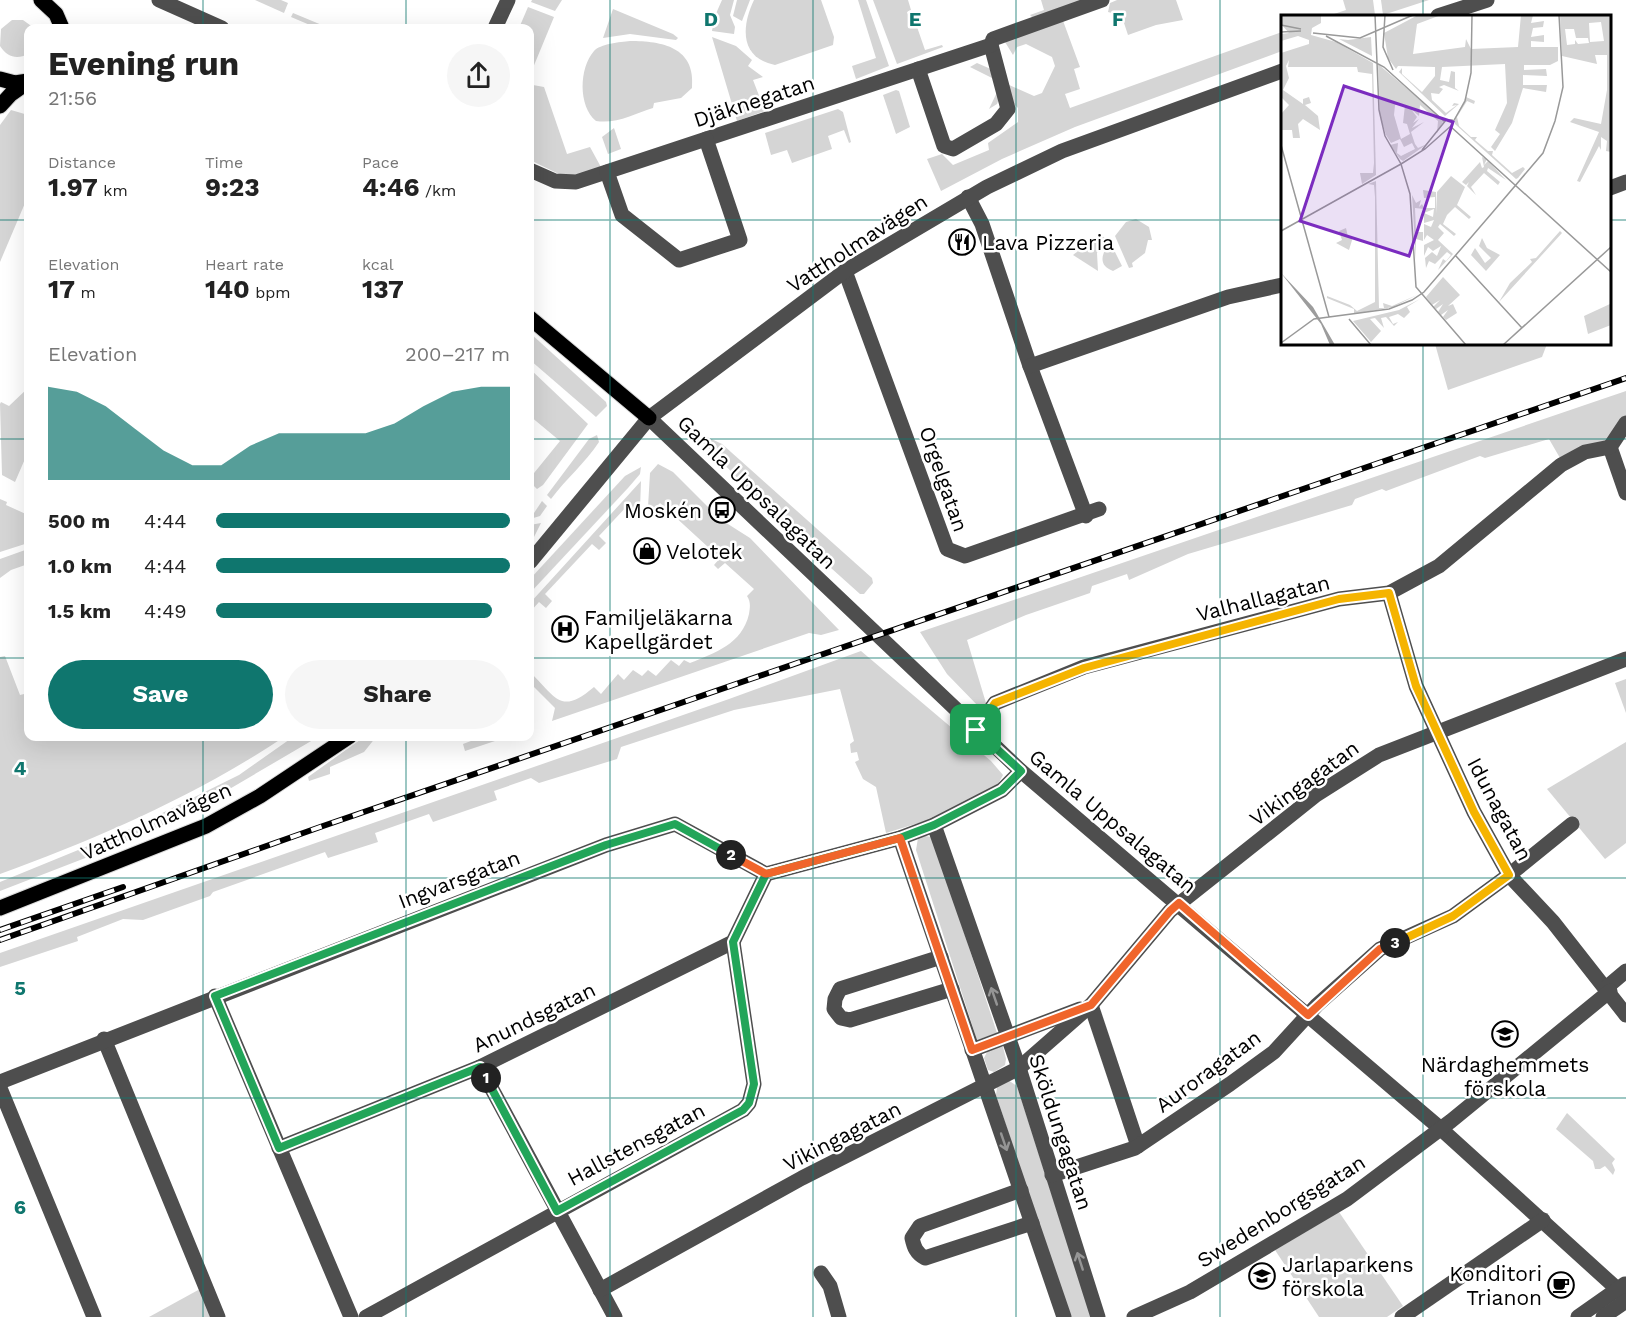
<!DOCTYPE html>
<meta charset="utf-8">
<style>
:root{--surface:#fff;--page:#f6f6f6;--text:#222;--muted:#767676;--accent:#0f766e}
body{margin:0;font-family:"Work Sans",sans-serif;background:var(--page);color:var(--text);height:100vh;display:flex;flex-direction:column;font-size:22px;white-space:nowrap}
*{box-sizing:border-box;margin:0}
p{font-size:20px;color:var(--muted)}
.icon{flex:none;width:33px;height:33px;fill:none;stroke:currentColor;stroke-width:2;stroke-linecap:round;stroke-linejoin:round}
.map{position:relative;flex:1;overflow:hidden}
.panel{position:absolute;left:24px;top:24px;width:510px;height:717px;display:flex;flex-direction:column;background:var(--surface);border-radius:12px;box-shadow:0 6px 24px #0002}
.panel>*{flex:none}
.pin{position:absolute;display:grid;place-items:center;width:51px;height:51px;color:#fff;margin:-26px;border-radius:12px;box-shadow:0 3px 9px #0006}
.km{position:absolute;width:30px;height:30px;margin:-15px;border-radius:50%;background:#222;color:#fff;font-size:16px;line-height:30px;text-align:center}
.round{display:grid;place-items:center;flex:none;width:63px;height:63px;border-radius:32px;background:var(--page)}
.head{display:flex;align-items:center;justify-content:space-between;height:102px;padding:0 24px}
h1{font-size:33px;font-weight:700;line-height:45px}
.figures{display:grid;grid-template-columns:repeat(3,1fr);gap:9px;height:102px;padding:6px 24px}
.figures div{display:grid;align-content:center}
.figures b{font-size:26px;font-weight:700}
.figures small{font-size:16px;font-weight:400}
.figures p{font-size:16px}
.chart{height:168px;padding:12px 24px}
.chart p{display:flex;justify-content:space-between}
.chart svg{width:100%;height:108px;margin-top:6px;fill:var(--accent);opacity:.7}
.cta{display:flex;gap:12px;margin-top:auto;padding:12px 24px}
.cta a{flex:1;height:69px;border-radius:36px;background:var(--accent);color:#fff;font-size:24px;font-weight:700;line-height:69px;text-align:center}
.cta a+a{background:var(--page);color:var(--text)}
ul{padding:0 24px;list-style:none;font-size:20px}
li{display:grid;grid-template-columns:96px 72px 1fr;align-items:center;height:45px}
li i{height:15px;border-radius:8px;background:var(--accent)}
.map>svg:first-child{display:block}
.green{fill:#d5d5d5}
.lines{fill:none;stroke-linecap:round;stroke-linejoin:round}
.major-casing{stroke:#dbdbdb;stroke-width:17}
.minor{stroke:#4e4e4e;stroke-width:15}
.major{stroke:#000;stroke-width:15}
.rail-casing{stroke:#000;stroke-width:6}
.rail{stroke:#fff;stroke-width:4;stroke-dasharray:11;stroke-linecap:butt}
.oneway{stroke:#959595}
.split-1-casing{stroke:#fff;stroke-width:12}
.split-2-casing{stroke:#fff;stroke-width:12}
.split-3-casing{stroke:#fff;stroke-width:12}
.split-4-casing{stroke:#fff;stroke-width:12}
.split-1{stroke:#22a559;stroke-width:8}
.split-2{stroke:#22a559;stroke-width:8}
.split-3{stroke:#f0652b;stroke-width:8}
.split-4{stroke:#f5b400;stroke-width:8}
.grid{fill:none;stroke:#0f766e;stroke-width:1.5;stroke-opacity:0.55}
.labels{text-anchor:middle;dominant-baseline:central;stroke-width:5;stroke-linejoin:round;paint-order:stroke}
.street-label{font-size:21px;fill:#000;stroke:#fff}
.poi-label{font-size:21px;fill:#000;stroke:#fff;text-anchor:start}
.inset-road{fill:none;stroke:#999;stroke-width:1.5}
.view{fill:#7b2cbf;fill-opacity:0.15;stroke:#7b2cbf;stroke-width:3}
.inset-edge{fill:none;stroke:#000;stroke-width:3}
.grid-label{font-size:20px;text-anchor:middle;font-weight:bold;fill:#0f766e;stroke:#fff;stroke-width:5;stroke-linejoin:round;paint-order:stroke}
</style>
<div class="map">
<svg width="1626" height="1317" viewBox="0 0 1626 1317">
<rect width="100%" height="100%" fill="#fff"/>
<!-- green -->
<g class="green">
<path d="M255,0H281L288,3L284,13Z"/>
<path d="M532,0H562L555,11L531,2Z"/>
<path d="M722,0H734L730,15L735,27L734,34L712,31L714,18Z"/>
<path d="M737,0H750L742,21L733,16Z"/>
<path d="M754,0H821L834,37L833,45L775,65C740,58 741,27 754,0Z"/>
<path d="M858,0H866L889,66L856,79L852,66L876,58Z"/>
<path d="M873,0H908L911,10L907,12L912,25L916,24L925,50L942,45L943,47L897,64Z"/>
<path d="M1041,0H1083L1033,18L1030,15L1044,10Z"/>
<path d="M1117,0H1176L1183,20L1156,25L1128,35L1123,20L1115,23L1112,13L1108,12L1110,3Z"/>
<path d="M1343,0H1373L1375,15L1328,16L1346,10Z"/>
<path d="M1381,0H1429L1383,15Z"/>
<path d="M528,7L554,17L530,75V28H519Z"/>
<path d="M613,9L673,34L678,38L676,40L630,34L603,38Z"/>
<path d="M293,13L329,28H317L291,17Z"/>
<path d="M1062,18L1080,67L1074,69L1080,89L1065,94L1070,108L1282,32V51L1075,127L1002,159L941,191L927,159L942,154L953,165L989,150L988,143L1018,122V108L1013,103L1007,84L1034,96L1042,93L1055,66L1052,57L1026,44L1017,47L1013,55L1005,42Z"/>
<path d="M12,20H23L34,28H28V54C17,60 7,57 0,46L1,29Z"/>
<path d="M712,37L736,46L752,60L748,66L763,77L753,80L765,111L737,121Z"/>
<path d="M630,41C662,41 696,47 692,88L681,98L654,103L653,108C634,114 617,124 596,121C578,106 579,68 594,51C600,44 620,42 630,41Z"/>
<path d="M977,63L993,70L1002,91L997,104L989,109L999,88L996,80L970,67Z"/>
<path d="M533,85L544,87L567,154L590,147L602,169L565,177L530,160V89Z"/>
<path d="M896,90L899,91L910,127L896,134L883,95Z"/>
<path d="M838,109L843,112L851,142L849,143L844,130L828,136L832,149L792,163L787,150L771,155L765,133Z"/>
<path d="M11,110L28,115V196L0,262V125Z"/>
<path d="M614,128L621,149L608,154L602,137Z"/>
<path d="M1136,219L1149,227L1152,240H1148L1145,253L1132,263L1133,267L1129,268L1115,236L1126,222Z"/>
<path d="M1099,234L1105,238L1097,253L1098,271L1073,255Z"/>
<path d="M1110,242L1122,266L1113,271C1097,265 1102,253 1110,242Z"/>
<path d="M530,333L606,402L607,406L596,417L530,360Z"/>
<path d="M1435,344H1547L1542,357L1448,390Z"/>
<path d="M530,369L588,424L543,485L537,489L530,482V478L560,441L530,416Z"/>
<path d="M28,388V452L15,482L2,475L0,404L1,402L9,406Z"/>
<path d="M1626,391V419L1613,439L1560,458L1549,439L1485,458L1480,456L1386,491L1382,489L1355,499L1352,505L1188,554L1129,580L1127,574L1092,586L1090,593L1026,615L967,640L986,703L980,708L947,674L920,632Z"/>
<path d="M597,435L599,442C585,463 566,479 551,499L547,495L589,439Z"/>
<path d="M703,435L722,444L872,578L873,583L864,594H860L792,533L700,440L699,436Z"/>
<path d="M658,464L673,472L720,519L750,538L839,630L821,635L809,633L552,721L555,708L530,683V672C556,697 560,716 594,687L601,694L618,674L624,680L633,670L642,676L648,670L656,676L671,660L679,666L684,660L690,663C715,653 742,644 749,614C750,607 751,602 747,596L754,589L725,563L718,569L714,565L720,558L660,503L654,510L648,507L650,473Z"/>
<path d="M641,467L640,474L628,488L530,593V579L625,476Z"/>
<path d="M641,481L640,509L636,512L628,505L599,536L606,543L599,550L592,544L545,594L552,601L546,608L539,602L530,612V603Z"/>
<path d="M0,499L7,502L6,505L28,515V543L0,552Z"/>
<path d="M542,501L547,506L540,516L530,519Z"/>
<path d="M541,523L530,545V525Z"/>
<path d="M28,549V564L11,570L0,578V559Z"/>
<path d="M861,651L991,761L1003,775L998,784L935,818L886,833L876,787L863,779L855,762L859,760L857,752L851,753L850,744L854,741L840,689L734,710L621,747L617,759L539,783L531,778L494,791L497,800L433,822L429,814L375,833L378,842L328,858L325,852L213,892L210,896L143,920L123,919L77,937L78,941L0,967V953L729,699Z"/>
<path d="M5,656L20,695L28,693V736L284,737C197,795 99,838 0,874V657Z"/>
<path d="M1626,679V713L1615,683Z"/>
<path d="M484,736L507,737L465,751L463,744Z"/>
<path d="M293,737H318L180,818L106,850L0,891V882L132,828L239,775Z"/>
<path d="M364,737H376L364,752L330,767V774L309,781L308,777Z"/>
<path d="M1626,742V843L1605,859L1547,789Z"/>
<path d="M925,836L932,837L935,844L997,1033L977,1040L916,850L918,838Z"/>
<path d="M998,1045L1003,1047L1006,1059L1005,1065L994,1072L988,1070L984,1058L987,1052Z"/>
<path d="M1008,1080L1017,1086L1091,1317H1069L996,1095L997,1087Z"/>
<path d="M1567,1113L1615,1159L1612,1163L1615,1170L1613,1175L1605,1166L1600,1169H1595L1593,1161L1556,1129Z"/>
<path d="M1339,1212L1403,1306L1387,1317H1319L1275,1250Z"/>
<path d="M200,1289L211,1317H149Z"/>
</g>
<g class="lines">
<!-- major casing -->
<g class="major-casing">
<g id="major">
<path d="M41,0L56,14L62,28"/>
<path d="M0,79L15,83L28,81"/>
<path d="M0,106L11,94L28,82"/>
<path d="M530,318L649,418"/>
<path d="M0,908L206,826L260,796L350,736"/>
</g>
</g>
<!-- minor -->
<g class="minor">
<path d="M159,0L222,28"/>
<path d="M1438,16L1487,0"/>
<path d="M495,28L508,0"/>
<path d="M918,69L944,146L953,149L996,124L1008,109L991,45L993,39L1102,0"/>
<path d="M530,170L555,181L576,182L991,45"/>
<path d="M607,172L622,215L679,260L740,240L706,139"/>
<path d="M1610,188L1626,182"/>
<path d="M968,197L982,224L1030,366L1086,516"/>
<path d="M845,271L947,549L965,556L1099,509"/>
<path d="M1030,366L1228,297L1282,285"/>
<path d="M649,418L1021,771L1441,1129L1626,1297"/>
<path d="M1610,447L1626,493"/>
<path d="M1610,447L1626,423"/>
<path d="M530,562L649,418L845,271L987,187L1062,151L1282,71"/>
<path d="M1389,593L1416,686L1474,812L1509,875L1553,922L1626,1015"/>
<path d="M976,730L995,703L1084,667L1339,599L1389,593L1439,566L1561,465L1585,452L1610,447"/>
<path d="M934,825L1019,1068L1098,1317"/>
<path d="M900,838L1064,1317"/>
<path d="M941,957L840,989L835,999L834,1009L841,1018L850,1020L952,989"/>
<path d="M1607,987L1626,971"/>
<path d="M215,996L351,1317"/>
<path d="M1091,1005L1138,1146"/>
<path d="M104,1039L218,1317"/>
<path d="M972,1050L1080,1009"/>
<path d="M480,1067L615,1317"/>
<path d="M0,1082L606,845L675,824L766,874L900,838L934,825L1002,790L1021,771"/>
<path d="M0,1088L94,1317"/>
<path d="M279,1148L480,1067L733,942L766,874"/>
<path d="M1052,1175L1135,1148L1230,1084L1274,1052L1317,1005L1380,949L1453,916L1509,875L1572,824"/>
<path d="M1021,1190L920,1226L912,1238C914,1247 916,1253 925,1258L1032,1223"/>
<path d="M821,1273L830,1286L839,1317"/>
<path d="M600,1290L802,1178L1019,1068L1091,1005L1170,911L1316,795L1379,755L1626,659"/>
<path d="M366,1317L743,1110L749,1103L754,1084L733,942"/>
<path d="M1134,1317L1190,1292L1347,1199L1451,1121L1610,991"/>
<path d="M1402,1317L1543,1220"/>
<path d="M1578,1317L1625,1284"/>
<path d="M1603,1317L1626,1301"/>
</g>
<!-- major -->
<use href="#major" class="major"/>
<!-- rail casing -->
<g class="rail-casing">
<g id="rail">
<path d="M0,930L123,887"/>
<path d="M0,940L323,826L1626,378"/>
</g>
</g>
<!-- rail -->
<use href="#rail" class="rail"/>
</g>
<!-- one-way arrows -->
<defs><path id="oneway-shaft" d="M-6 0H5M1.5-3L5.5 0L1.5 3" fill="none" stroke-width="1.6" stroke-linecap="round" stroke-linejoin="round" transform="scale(1.5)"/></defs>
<g class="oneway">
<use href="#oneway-shaft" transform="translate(994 996) rotate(-109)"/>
<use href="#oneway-shaft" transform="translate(1004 1142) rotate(71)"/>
<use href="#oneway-shaft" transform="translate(1080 1261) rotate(-108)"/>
</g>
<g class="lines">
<!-- split-1 casing -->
<g class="split-1-casing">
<path id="split-1" d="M486,1078L557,1211L743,1110L749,1103L754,1084L733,942L766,874L900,838L934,825L1002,790L1021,771L976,730"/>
</g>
<!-- split-2 casing -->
<g class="split-2-casing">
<path id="split-2" d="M486,1078L480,1067L279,1148L215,996L606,845L675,824L731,855"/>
</g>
<!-- split-3 casing -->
<g class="split-3-casing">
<path id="split-3" d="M731,855L766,874L900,838L972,1050L1091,1005L1170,911L1179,903L1308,1015L1380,949L1395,943"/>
</g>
<!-- split-4 casing -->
<g class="split-4-casing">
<path id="split-4" d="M976,730L995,703L1084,668L1339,599L1389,593L1416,686L1474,812L1509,875L1453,916L1395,943"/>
</g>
<!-- split-1 -->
<use href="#split-1" class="split-1"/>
<!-- split-2 -->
<use href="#split-2" class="split-2"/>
<!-- split-3 -->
<use href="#split-3" class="split-3"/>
<!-- split-4 -->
<use href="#split-4" class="split-4"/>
</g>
<!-- grid -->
<path class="grid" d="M203,0V28M406,0V28M610,0V1317M813,0V1317M1016,0V1317M1220,0V1317M1423,0V16M0,220H28M530,220H1282M1610,220H1626M1423,344V1317M0,439H28M530,439H1626M0,658H28M530,658H1626M203,736V1317M406,736V1317M0,878H1626M0,1098H1626"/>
<!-- icons -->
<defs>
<g id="restaurant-ring" transform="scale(1.35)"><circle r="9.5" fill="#fff" stroke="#000" stroke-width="1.5"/><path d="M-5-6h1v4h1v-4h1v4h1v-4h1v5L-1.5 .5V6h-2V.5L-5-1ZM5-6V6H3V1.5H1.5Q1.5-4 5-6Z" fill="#000"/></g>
<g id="bus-ring" transform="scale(1.35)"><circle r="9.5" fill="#fff" stroke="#000" stroke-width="1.5"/><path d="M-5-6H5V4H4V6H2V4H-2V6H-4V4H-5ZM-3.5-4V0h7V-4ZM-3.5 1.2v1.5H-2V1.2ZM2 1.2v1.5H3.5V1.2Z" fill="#000"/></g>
<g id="shop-ring" transform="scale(1.35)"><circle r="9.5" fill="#fff" stroke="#000" stroke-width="1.5"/><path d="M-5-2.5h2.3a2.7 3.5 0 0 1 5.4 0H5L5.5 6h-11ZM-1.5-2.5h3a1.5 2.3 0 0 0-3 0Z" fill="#000"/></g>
<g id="hospital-ring" transform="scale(1.35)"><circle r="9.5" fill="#fff" stroke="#000" stroke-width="1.5"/><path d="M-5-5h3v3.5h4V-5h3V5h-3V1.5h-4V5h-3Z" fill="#000"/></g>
<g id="school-ring" transform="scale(1.35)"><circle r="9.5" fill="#fff" stroke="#000" stroke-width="1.5"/><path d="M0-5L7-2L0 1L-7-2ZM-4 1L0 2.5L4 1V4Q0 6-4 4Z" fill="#000"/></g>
<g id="cafe-ring" transform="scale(1.35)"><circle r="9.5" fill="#fff" stroke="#000" stroke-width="1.5"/><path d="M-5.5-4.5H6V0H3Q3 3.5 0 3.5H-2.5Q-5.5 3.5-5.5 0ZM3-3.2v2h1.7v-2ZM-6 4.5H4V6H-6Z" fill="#000"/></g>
</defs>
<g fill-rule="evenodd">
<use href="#restaurant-ring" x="962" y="242"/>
<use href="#bus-ring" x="722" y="510"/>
<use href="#shop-ring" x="647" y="551"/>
<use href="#hospital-ring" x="565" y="629"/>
<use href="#school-ring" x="1505" y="1034"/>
<use href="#school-ring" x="1262" y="1276"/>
<use href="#cafe-ring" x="1561" y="1285"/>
</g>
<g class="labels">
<!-- street labels -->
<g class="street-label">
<text transform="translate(754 101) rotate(-18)">Djäknegatan</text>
<text transform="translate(857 243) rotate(-33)">Vattholmavägen</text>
<text transform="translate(944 479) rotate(71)">Orgelgatan</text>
<text transform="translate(757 492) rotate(44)">Gamla Uppsalagatan</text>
<text transform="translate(1263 598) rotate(-14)">Valhallagatan</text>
<text transform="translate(1304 783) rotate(-36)">Vikingagatan</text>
<text transform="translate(1500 809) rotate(62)">Idunagatan</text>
<text transform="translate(156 821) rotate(-24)">Vattholmavägen</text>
<text transform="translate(1113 821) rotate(40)">Gamla Uppsalagatan</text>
<text transform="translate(459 879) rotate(-21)">Ingvarsgatan</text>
<text transform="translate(534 1017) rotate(-26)">Anundsgatan</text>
<text transform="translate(1208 1071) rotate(-36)">Auroragatan</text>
<text transform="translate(1061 1132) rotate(72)">Sköldungagatan</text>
<text transform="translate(842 1136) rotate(-27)">Vikingagatan</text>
<text transform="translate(636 1144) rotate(-28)">Hallstensgatan</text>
<text transform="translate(1281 1211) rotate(-32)">Swedenborgsgatan</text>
</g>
<!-- poi labels -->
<g class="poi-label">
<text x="982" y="242">Lava Pizzeria</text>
<text x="702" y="510" text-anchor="end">Moskén</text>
<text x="666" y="551">Velotek</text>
<text x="584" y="617">Familjeläkarna<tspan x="584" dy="24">Kapellgärdet</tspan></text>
<text x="1505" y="1064" text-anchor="middle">Närdaghemmets<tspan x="1505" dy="24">förskola</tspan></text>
<text x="1282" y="1264">Jarlaparkens<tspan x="1282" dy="24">förskola</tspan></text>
<text x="1542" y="1273" text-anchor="end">Konditori<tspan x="1542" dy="24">Trianon</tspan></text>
</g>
</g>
<!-- overview -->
<g transform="translate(1281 15)">
<rect width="330" height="330" fill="#fff"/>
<path d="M0,0H40V8L31,13L30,20L55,27L92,48L95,160L81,169L79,158H92L93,148L91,59L77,57L76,52H7L8,45L5,51L8,63L2,75L22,89V84L28,82L30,88L24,90L37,101L39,115L22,104L17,109L19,123H12L11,115H0V99L8,90L0,82V38L28,29V25L17,21L0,26V19L8,18L0,9ZM137,0H160L136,9L132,39L184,32L185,24L190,34L237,32L240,0H252L250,8L263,6L262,12L252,13L250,22L263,20V27L250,26V32H277V46L269,50H243V55L265,54L266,61L242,60V70H266L265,77L242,73L231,108L214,136L210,132L219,119L214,115L226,88L224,49L161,52L159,65L168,67L170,56L174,57V73L178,76L163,70L158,72L162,74L158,79L150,78L151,85L165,98L176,90L171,91L173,88L178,89L164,101L118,57L121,53V59L141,77L154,61V52L117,51L115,54L107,43L103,18ZM279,0H330V137L325,136L326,126L320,122V135L318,131L299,167L296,166L318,117L289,107L293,103L320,109L326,75V40H314L316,49L281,41ZM320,7L323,26L309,27L308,8ZM284,14H293L295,23H307L308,28L297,29L294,25V29L286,30ZM90,22L91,41L58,24L67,25ZM97,49L163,105L156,118L157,106L139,90L138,101L130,94L136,102L132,108L138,104L131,113L143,107L130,117L134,129L137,133L146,129L122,146L119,144L109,130L117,128L116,138L120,141L134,134L131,128L123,132L119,124L110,128L105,120L99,100ZM114,90H124L122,108L126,109L129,119L120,124L113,100ZM185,82L194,86L193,89L186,86L176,102L178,111L190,122H196L194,125L207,136H212L211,140L231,158L242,152L244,154L237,163L235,164L174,109V103ZM201,142L206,144L203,150L207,146L225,165L207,153L206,156L219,167L217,170L203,158L190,172L195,180L186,171L188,167L185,170L181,167L199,147L201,153L203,152ZM170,161L184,172L176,190L190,202L188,204L174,192L166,200L162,209L175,219L173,221L159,209L157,212L163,218L157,225L172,239L157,255L162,244L165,246L170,240L166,237L154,249L148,246L145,253L144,243L151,237L156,241L160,231L152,236L147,232L143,241V230L153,225L146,220L143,225V209L150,212L153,205L143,208V198L152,202L153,194L143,198V194L134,193L135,217H142V226L135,224V245L131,180L135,188L140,185L138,192L141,189L143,193H154V182L143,183L142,175L155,177V199L156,177ZM95,166L98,293H103L102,288L111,291L136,280L112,292L73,299V294L46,283V281L69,290L76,296L94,287V182L93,170L87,169ZM65,213L67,222H72L68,235L55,228L61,225L58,216ZM279,216L281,218L218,287L229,268L251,247L249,244L255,243ZM201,223L206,233L219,240L205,256L190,240L194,233L204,248L210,243L198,231ZM162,262L179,280L167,291L172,289L176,298L165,305L162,302L167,295L160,300L157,297L162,289L155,294L152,292L159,285L151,290L145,282ZM139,284L126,292L129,297L123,303L117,299L108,302L112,309L117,307L113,311L105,302L100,303L103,313L94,303L89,304L100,316L90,327L72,306L118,295ZM329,289L330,310L307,319L303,301Z" fill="#d5d5d5" fill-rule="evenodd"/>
<path d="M0,258L32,292L54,330H49L40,309Z" fill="#9c9c9c"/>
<path class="inset-road" d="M94,0L98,95L104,121M104,0L102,32L112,55M0,10L20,14M0,17L20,16M32,18L79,23L132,0M45,21L103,52L164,107M172,107L184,86L190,58L191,0M169,111L330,257M104,121L120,149L129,179L135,272L185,330M0,130L48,302M120,149L144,134L171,110V105H165L141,135M0,216L120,149M174,240L241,313M68,304L90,330M0,328L33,304L108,294L131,285L143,277L211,198L262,138L274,106L282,72L278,0M222,330L330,232"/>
<path class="view" d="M63,71L172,107L128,241L19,206Z"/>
<rect width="330" height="330" class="inset-edge"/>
</g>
<g class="grid-label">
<text x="711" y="26">D</text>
<text x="915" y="26">E</text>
<text x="1118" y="26">F</text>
<text x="20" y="775">4</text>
<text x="20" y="995">5</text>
<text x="20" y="1214">6</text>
</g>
</svg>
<div class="pin" style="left:976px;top:730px;background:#1e9e55"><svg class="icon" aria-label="arrive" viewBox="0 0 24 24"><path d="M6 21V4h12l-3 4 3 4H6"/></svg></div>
<b class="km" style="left:486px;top:1078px">1</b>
<b class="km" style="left:731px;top:855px">2</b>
<b class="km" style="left:1395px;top:943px">3</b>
<section class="panel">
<div class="head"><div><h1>Evening run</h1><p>21:56</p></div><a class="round"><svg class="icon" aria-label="share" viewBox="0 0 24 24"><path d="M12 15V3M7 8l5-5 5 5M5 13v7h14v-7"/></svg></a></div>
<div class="figures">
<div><p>Distance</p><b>1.97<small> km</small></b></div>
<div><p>Time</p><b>9:23</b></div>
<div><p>Pace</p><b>4:46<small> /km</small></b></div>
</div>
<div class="figures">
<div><p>Elevation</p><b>17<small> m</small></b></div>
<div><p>Heart rate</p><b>140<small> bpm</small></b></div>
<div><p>kcal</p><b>137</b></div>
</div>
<div class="chart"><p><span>Elevation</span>200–217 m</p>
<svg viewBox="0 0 160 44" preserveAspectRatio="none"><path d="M0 44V6L10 8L20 14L30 23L40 32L50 38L60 38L70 30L80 25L90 25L100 25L110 25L120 21L130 14L140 8L150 6L160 6V44z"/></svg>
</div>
<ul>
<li><b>500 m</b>4:44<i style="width:100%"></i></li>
<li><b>1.0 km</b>4:44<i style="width:100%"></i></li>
<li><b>1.5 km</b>4:49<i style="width:94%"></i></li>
</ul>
<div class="cta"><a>Save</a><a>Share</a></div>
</section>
</div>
